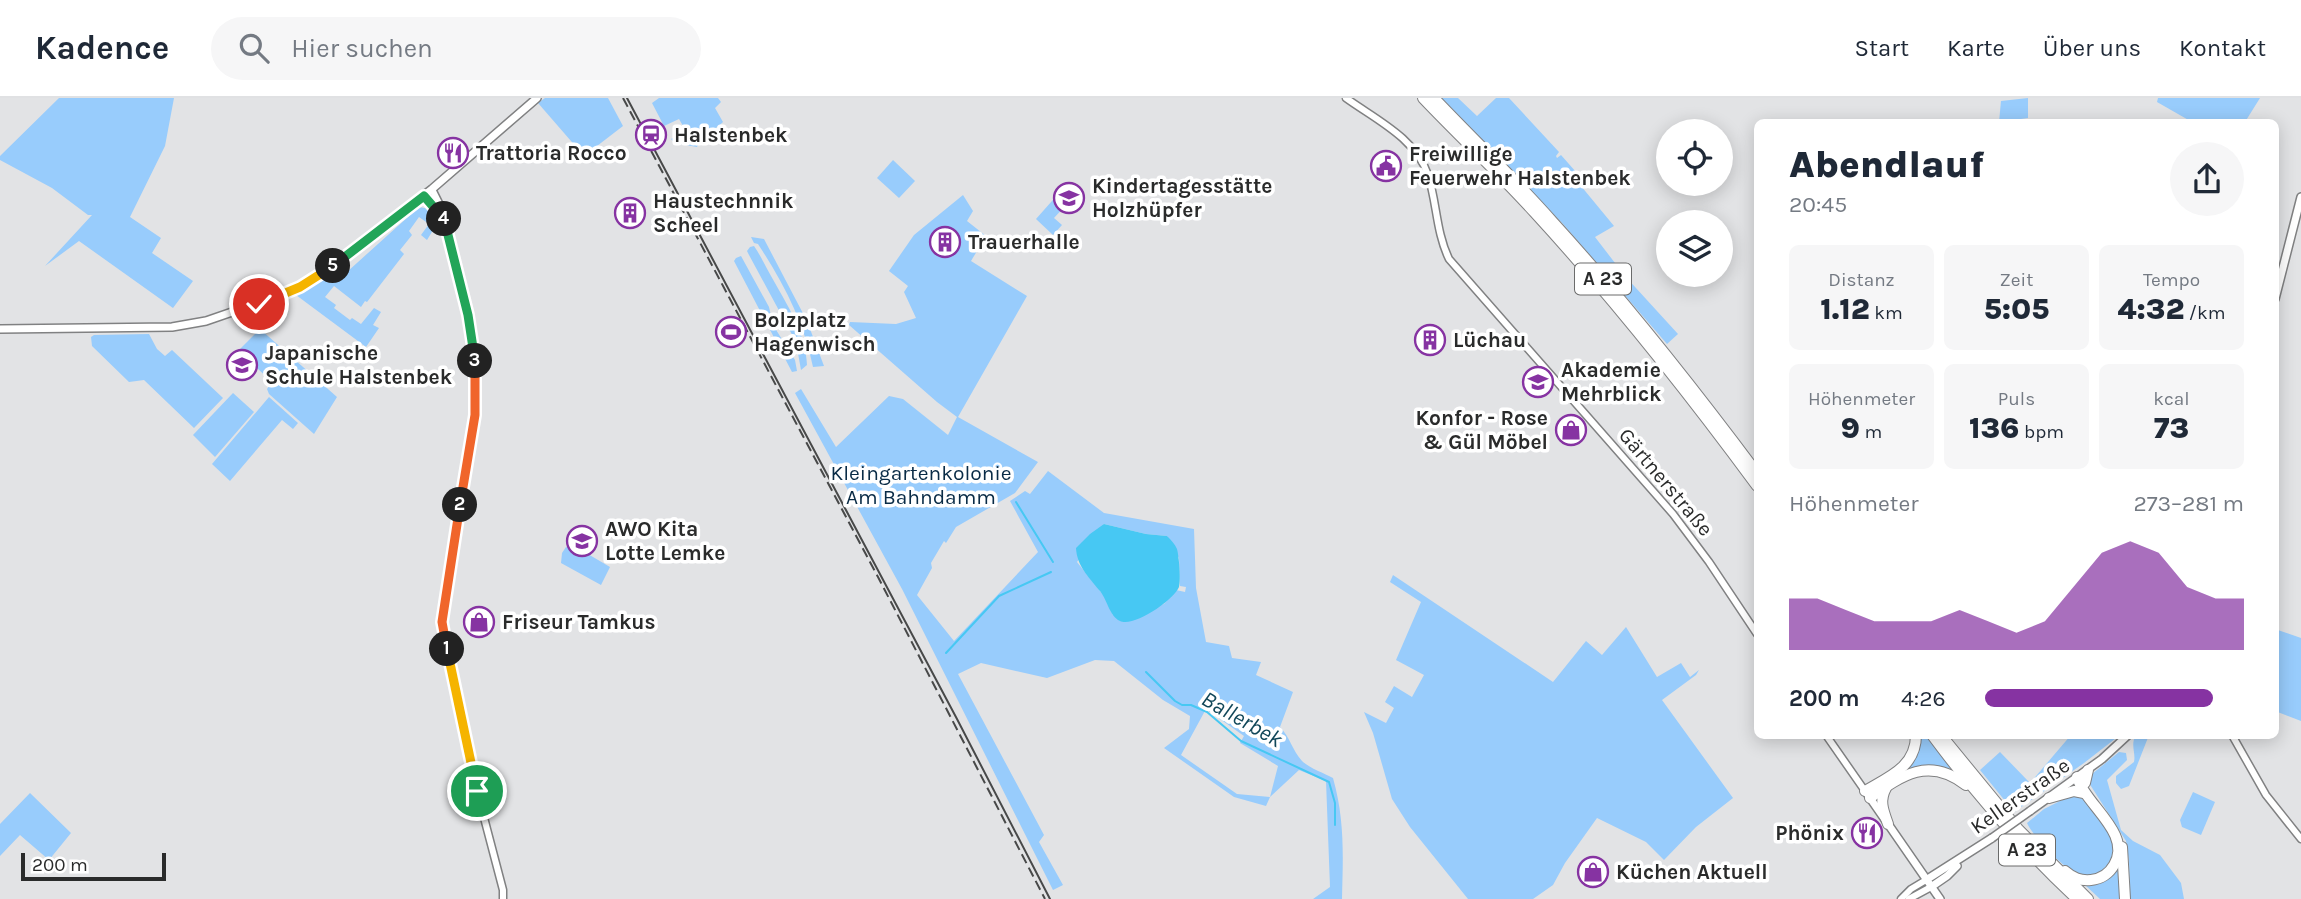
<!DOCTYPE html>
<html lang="de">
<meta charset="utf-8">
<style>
:root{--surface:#fff;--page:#f6f6f7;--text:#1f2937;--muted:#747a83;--line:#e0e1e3;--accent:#8633a2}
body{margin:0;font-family:Karla,sans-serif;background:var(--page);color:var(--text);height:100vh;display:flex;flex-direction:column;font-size:26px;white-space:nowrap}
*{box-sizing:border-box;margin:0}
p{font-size:23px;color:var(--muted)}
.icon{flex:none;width:38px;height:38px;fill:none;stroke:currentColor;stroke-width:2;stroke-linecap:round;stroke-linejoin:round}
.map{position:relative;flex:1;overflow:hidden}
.drawer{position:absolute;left:1754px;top:21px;width:525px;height:620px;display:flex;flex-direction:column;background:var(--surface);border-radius:10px;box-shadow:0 4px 18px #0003}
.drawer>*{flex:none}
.fabs{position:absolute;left:1656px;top:21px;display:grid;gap:14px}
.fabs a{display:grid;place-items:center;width:77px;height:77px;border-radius:50%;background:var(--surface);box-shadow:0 4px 18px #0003;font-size:35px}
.scale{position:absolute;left:21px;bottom:18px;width:145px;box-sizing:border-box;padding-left:7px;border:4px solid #2a2b2b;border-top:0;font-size:19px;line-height:24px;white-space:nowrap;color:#2a2b2b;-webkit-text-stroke:5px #fff;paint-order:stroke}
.pin{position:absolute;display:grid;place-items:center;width:60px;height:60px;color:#fff;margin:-30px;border:4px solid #fff;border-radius:50%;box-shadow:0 2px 7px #0007}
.km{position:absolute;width:35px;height:35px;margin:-18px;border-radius:50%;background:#222;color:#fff;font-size:19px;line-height:35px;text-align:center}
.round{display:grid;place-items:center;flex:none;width:74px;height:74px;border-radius:37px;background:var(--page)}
.summary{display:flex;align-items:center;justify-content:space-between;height:119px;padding:0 35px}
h1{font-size:38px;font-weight:800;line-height:52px}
.metrics{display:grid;grid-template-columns:repeat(3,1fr);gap:10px;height:119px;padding:7px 35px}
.metrics div{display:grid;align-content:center;border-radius:10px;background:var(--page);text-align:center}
.metrics b{font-size:30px;font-weight:800}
.metrics small{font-size:19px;font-weight:400}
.metrics p{font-size:19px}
.chart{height:196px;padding:14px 35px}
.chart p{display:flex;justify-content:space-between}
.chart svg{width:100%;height:126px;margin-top:7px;fill:var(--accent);opacity:.7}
ul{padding:0 35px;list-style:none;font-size:23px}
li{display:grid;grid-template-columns:112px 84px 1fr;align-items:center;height:52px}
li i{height:18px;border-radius:9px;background:var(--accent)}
header{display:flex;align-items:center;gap:42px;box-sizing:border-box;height:98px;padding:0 35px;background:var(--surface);border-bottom:2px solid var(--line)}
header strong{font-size:33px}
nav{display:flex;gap:38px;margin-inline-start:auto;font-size:24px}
.search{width:490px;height:63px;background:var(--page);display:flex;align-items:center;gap:18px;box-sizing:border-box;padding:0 24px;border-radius:38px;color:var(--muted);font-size:26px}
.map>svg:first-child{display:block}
.green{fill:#98ccfc;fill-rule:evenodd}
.water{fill:#47c8f3}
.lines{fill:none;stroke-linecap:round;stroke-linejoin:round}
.stream{stroke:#47c8f3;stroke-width:2}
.tertiary-casing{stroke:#808182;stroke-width:9}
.secondary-casing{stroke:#808182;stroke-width:10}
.motorway-casing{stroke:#808182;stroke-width:12}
.tertiary{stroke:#fff;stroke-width:6}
.secondary{stroke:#fff;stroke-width:7}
.motorway{stroke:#fff;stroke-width:10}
.tram{stroke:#484949;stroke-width:2}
.rail{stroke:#484949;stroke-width:2;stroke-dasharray:10 5;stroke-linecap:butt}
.secondary-bridge-casing{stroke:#808182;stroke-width:10;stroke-linecap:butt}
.secondary-bridge{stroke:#fff;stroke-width:7}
.split-1-casing{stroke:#fff;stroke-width:14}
.split-2-casing{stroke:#fff;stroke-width:14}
.split-3-casing{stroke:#fff;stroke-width:14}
.split-4-casing{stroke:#fff;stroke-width:14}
.split-5-casing{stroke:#fff;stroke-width:14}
.split-6-casing{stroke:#fff;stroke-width:14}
.split-1{stroke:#f5b400;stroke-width:9}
.split-2{stroke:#f0652b;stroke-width:9}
.split-3{stroke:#f0652b;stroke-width:9}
.split-4{stroke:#22a559;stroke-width:9}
.split-5{stroke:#22a559;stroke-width:9}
.split-6{stroke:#f5b400;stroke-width:9}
.labels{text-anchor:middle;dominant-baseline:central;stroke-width:7;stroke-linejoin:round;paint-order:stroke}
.shield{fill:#fff;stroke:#6a6b6b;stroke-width:2}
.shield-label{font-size:19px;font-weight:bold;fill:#2a2b2b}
.poi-label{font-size:21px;font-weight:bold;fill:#2a2b2b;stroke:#fff;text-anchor:start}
.park-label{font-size:21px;fill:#092b46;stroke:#fff}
.street-label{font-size:21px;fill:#2a2b2b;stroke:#fff}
.water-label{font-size:23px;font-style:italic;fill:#114759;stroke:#fff}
</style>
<header>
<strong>Kadence</strong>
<div class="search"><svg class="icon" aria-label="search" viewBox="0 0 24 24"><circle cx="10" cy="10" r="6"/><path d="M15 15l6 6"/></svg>Hier suchen</div>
<nav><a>Start</a><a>Karte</a><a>Über uns</a><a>Kontakt</a></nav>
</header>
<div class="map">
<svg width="2301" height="801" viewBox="0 0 2301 801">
<rect width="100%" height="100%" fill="#e2e3e5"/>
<!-- green -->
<g class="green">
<path d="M59,0H174L165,48L130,119L161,140L152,155L193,183L173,210L79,143L45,168L92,117H88L52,90L0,62V58Z"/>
<path d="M545,0H608L623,28L584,58L538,5Z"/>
<path d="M659,0H718L721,4L715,10L723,24C715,32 701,38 697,49L675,45L671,41L686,33L679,21L664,28L652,5Z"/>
<path d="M1441,0H1458L1477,18L1496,0H1509L1559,54L1556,58L1557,60L1561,57L1576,74L1581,88L1614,128L1595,139L1625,178L1678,236L1667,246L1563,126Z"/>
<path d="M2028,0V20L1999,24L2001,3Z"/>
<path d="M2158,0H2260L2245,24H2192L2157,4Z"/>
<path d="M893,62L915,83L899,100L877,80Z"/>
<path d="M1067,86L1077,95L1054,120L1062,127L1053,137L1036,121Z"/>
<path d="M963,97L973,113L967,123L986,138L971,163L1027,198L958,319L1038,364L1015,395L956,429L946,445L944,443L931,465L932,470L917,497L954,543L1038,454L1010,403L1025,393L1030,396L1048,373L1104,415L1194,431L1196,490L1206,544L1229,548L1232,560L1261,564L1256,577L1293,594L1280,629C1290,639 1292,652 1302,663C1309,670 1324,675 1333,680C1345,723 1343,757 1342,801H1313L1330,789L1326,683L1299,672L1270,699L1266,708L1234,699L1164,650L1189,631L1190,618L1163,602L1114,563L1095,562L1047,580L981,565L958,576L1044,737L1039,744L1063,787L1053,792L902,491L795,295L801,291L836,349L889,298L903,301L948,337L957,319L937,304L849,227L850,224L896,226L916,220L904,194L908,188L889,173L914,137ZM1104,426L1146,436L1167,438L1179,460L1180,488L1186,489L1185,494L1176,492L1164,506L1113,517L1105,499L1077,464ZM1206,611L1244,638L1240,645L1278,668L1270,699L1237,696L1181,657Z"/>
<path d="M419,109L430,111L438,124L427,142L421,137L429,126L419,119L409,133L412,137L400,152L404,156L367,204L365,203L361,209L334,188L325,199L336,207L334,210L350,222L352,220L361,226L374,210L381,214L373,227L379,230L366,249L296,197L330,177L337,183Z"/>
<path d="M751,139L764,141L807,223L824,268L813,269C804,224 783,184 758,146L754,145Z"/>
<path d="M754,148C761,158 765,168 771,178C786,205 806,235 807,267L801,272L796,244L749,157L747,153L750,149Z"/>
<path d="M741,158L769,209L773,227L795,262L797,273L792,274L734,163L736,160Z"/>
<path d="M260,231L337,299L314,336L269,296L267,291L272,284L243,257L240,251Z"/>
<path d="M149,236L157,251L165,258L172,252L223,300L194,330L144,282L129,284L92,248L91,239L94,237Z"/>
<path d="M233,295L254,314L215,359L193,337Z"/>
<path d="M269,299L298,325L293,331L282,322L230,383L212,366Z"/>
<path d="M566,449L573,452L576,449L610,469L601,487L561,465L562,455Z"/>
<path d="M1393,477L1553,584L1586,543L1602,557L1626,529L1657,579L1681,565L1690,579L1699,572L1696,577L1662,602L1733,700L1696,729L1664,762L1646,744L1597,720L1565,765L1553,787L1533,801H1468L1410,729L1392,701L1373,635L1364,614L1386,625L1394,610L1385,604L1394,588L1412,599L1424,577L1396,562L1421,504L1390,484Z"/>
<path d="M2275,531L2301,540V623L2275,613Z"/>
<path d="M1918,637H1925L1954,674L1900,676Z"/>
<path d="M2071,637H2120L2084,665L2014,714L1980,672L2000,654L2030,685Z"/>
<path d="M2136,637H2149L2129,688L2121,691L2116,685V678L2134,664C2136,654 2130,647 2136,637Z"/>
<path d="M2119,654L2126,655L2127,662L2107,682L2121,732L2133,743L2160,757L2181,785L2184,801H2130L2129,763L2126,743L2089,685L2092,676Z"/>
<path d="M2193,694L2215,704L2201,737L2182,729L2180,722Z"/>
<path d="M30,695L71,735L49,762L20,737L0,758V726Z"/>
<path d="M2072,697C2085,699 2092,710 2099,721C2104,728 2110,736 2112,744C2117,763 2100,781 2081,777C2065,773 2034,740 2027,725L2044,711Z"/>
<path d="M2120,762L2121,801H2100L2084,786Z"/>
</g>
<!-- water -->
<path class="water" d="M1104,426L1146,436L1167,438C1171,442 1175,446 1177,451C1179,458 1181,482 1179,489C1174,502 1133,530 1120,523C1109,518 1107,500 1099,492C1088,478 1077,468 1076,450L1090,436Z"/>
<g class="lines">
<!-- stream -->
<g class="stream">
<path d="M1016,404L1053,464"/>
<path d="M946,555L999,498L1051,474"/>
<path d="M1146,574L1175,603L1182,607H1191L1207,614L1241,643L1329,684L1335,705V727"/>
</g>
<!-- tertiary casing -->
<g class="tertiary-casing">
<g id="tertiary">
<path d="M1346,0C1375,21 1416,40 1428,77C1437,105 1436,134 1449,161L1673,416L1709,464L1757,536"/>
<path d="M432,91L442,111L468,217L475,271V317L442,524L477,693L503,792V801"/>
<path d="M424,98L443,120"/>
<path d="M1826,637L1865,693"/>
<path d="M2232,637L2266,697L2301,741"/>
<path d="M1901,801L1911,791L1926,782"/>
<path d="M1909,801L1931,789"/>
</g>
</g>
<!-- secondary casing -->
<g class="secondary-casing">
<g id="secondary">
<path d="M2275,201L2301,99"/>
<path d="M0,231L172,229L206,223L290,194L326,173L432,91L537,0"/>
<path d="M1868,697L1940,801"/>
<path d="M2030,713L2102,661L2128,637"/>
<path d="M1926,782L1992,740"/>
<path d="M1931,789L1947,778L1957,768"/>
</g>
</g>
<!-- motorway casing -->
<g class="motorway-casing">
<g id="motorway">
<path d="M1423,0C1460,39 1499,75 1535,115C1614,201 1687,293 1757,388"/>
<path d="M1434,0C1473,41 1514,80 1552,123C1625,203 1692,288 1757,375"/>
<path d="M1932,637C1976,696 2023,751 2077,801"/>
<path d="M1941,637L2018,731L2088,801"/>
<path d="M2085,685L2088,672"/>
<path d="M1886,690C1879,703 1883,712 1888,726"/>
<path d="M1865,693C1889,679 1916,669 1916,637"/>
<path d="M1870,700C1902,677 1929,658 1966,687"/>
<path d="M2049,700L2074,693L2084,695"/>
<path d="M2122,749L2125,801"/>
<path d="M2065,773C2073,780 2080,783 2091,782C2100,781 2109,776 2114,767C2133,735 2085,707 2077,679"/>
</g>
</g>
<!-- tertiary -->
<use href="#tertiary" class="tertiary"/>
<!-- secondary -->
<use href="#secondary" class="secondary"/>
<!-- motorway -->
<use href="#motorway" class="motorway"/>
<!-- tram -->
<path class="tram" d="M627,0L957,621L1050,801"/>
<!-- rail -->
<path class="rail" d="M623,0L878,479L1045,801"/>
<!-- secondary-bridge casing -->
<g class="secondary-bridge-casing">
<path id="secondary-bridge" d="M1992,740L2030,713"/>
</g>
<!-- secondary-bridge -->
<use href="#secondary-bridge" class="secondary-bridge"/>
</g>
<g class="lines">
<!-- split-1 casing -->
<g class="split-1-casing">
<path id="split-1" d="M447,551L477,693"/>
</g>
<!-- split-2 casing -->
<g class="split-2-casing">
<path id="split-2" d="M447,551L442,524L460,407"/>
</g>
<!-- split-3 casing -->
<g class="split-3-casing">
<path id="split-3" d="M460,407L475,317V263"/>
</g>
<!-- split-4 casing -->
<g class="split-4-casing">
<path id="split-4" d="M444,121L468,217L475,263"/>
</g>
<!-- split-5 casing -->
<g class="split-5-casing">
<path id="split-5" d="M333,168L424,98L444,121"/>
</g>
<!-- split-6 casing -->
<g class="split-6-casing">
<path id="split-6" d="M259,206L300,189L333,168"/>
</g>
<!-- split-1 -->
<use href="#split-1" class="split-1"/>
<!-- split-2 -->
<use href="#split-2" class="split-2"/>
<!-- split-3 -->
<use href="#split-3" class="split-3"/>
<!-- split-4 -->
<use href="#split-4" class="split-4"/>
<!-- split-5 -->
<use href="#split-5" class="split-5"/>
<!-- split-6 -->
<use href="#split-6" class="split-6"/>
</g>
<!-- icons -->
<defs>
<g id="station-ring" transform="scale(1.575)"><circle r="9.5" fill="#fff" stroke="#8633a2" stroke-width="1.5"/><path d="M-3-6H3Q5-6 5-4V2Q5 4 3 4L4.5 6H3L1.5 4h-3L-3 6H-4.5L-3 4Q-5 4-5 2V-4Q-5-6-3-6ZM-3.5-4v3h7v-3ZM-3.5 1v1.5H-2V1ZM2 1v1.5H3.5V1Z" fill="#8633a2"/></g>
<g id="restaurant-ring" transform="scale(1.575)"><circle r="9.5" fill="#fff" stroke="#8633a2" stroke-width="1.5"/><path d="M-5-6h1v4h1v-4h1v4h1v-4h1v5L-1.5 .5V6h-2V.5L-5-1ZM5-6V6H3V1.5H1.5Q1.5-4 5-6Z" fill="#8633a2"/></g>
<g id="civic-ring" transform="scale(1.575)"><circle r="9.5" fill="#fff" stroke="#8633a2" stroke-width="1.5"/><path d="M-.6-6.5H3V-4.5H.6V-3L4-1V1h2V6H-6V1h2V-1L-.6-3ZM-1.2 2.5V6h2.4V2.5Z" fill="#8633a2"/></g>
<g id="school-ring" transform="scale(1.575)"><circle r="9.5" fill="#fff" stroke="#8633a2" stroke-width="1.5"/><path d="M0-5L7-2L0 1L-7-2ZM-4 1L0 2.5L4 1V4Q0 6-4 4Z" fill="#8633a2"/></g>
<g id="building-ring" transform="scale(1.575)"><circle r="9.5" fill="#fff" stroke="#8633a2" stroke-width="1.5"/><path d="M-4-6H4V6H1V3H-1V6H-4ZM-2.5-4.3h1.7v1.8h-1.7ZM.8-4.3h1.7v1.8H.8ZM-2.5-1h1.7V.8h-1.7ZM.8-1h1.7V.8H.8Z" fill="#8633a2"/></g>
<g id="stadium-ring" transform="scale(1.575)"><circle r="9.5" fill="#fff" stroke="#8633a2" stroke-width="1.5"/><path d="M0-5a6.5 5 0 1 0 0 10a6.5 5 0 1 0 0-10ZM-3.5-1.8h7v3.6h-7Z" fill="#8633a2"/></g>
<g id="university-ring" transform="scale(1.575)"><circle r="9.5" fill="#fff" stroke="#8633a2" stroke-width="1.5"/><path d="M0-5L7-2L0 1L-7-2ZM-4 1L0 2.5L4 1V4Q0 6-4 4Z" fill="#8633a2"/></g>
<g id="shop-ring" transform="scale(1.575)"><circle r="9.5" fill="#fff" stroke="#8633a2" stroke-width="1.5"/><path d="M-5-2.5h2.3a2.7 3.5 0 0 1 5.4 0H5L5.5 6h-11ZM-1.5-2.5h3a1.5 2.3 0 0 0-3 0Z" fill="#8633a2"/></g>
</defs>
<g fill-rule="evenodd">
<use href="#station-ring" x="651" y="37"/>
<use href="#restaurant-ring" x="453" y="55"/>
<use href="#civic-ring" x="1386" y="68"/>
<use href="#school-ring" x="1069" y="100"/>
<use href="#building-ring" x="630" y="115"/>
<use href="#building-ring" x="945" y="144"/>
<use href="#stadium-ring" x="731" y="234"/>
<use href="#building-ring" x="1430" y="242"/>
<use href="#school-ring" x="242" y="267"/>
<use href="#university-ring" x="1538" y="284"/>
<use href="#shop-ring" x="1571" y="332"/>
<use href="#school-ring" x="582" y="443"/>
<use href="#shop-ring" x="479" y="524"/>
<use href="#restaurant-ring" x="1867" y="735"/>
<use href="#shop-ring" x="1593" y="774"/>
</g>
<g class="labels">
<!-- shield labels -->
<g class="shield">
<rect x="1575" y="165.5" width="56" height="31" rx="5"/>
<rect x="1999" y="736.5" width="56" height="31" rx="5"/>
</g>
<g class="shield-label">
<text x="1603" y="181">A 23</text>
<text x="2027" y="752">A 23</text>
</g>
<!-- poi labels -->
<g class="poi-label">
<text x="674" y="37">Halstenbek</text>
<text x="476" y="55">Trattoria Rocco</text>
<text x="1409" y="56">Freiwillige<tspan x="1409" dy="24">Feuerwehr Halstenbek</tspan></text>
<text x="1092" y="88">Kindertagesstätte<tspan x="1092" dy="24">Holzhüpfer</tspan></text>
<text x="653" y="103">Haustechnnik<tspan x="653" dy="24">Scheel</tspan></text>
<text x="968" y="144">Trauerhalle</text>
<text x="754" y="222">Bolzplatz<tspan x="754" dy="24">Hagenwisch</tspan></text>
<text x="1453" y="242">Lüchau</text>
<text x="265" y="255">Japanische<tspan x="265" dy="24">Schule Halstenbek</tspan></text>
<text x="1561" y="272">Akademie<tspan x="1561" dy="24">Mehrblick</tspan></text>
<text x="1548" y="320" text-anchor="end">Konfor - Rose<tspan x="1548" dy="24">&amp; Gül Möbel</tspan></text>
<text x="605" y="431">AWO Kita<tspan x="605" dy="24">Lotte Lemke</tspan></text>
<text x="502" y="524">Friseur Tamkus</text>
<text x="1844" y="735" text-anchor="end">Phönix</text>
<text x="1616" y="774">Küchen Aktuell</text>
</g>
<!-- park labels -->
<g class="park-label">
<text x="921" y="375">Kleingartenkolonie<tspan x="921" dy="24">Am Bahndamm</tspan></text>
</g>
<!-- street labels -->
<g class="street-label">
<text transform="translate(1666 384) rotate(50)">Gärtnerstraße</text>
<text transform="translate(2020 698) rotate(-35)">Kellerstraße</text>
</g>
<!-- water labels -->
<g class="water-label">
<text transform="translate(1242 621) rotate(30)">Ballerbek</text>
</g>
</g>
</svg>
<div class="fabs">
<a><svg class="icon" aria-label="locate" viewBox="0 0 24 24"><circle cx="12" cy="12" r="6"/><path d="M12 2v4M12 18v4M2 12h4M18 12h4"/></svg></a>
<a><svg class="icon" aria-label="layers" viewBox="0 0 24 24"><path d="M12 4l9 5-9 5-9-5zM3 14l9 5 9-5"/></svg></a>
</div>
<div class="scale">200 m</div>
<div class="pin" style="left:477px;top:693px;background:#1e9e55"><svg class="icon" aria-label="arrive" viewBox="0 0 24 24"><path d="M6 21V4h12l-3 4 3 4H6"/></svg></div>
<div class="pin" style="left:259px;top:206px;background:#d93025"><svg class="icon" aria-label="check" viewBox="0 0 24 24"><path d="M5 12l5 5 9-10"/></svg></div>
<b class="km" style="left:447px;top:551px">1</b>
<b class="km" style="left:460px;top:407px">2</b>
<b class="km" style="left:475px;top:263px">3</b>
<b class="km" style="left:444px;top:121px">4</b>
<b class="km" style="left:333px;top:168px">5</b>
<section class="drawer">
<div class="summary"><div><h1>Abendlauf</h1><p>20:45</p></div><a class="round"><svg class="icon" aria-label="share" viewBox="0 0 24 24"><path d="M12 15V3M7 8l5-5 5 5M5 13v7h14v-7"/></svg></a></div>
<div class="metrics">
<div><p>Distanz</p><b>1.12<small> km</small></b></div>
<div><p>Zeit</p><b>5:05</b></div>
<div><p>Tempo</p><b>4:32<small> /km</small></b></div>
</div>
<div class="metrics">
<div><p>Höhenmeter</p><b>9<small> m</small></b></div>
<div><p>Puls</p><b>136<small> bpm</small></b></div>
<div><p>kcal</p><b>73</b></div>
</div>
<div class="chart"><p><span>Höhenmeter</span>273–281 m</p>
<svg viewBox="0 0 160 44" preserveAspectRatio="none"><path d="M0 44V26L10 26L20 30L30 34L40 34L50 34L60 30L70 34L80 38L90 34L100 22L110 10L120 6L130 10L140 22L150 26L160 26V44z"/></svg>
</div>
<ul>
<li><b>200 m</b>4:26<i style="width:88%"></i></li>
</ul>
</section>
</div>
